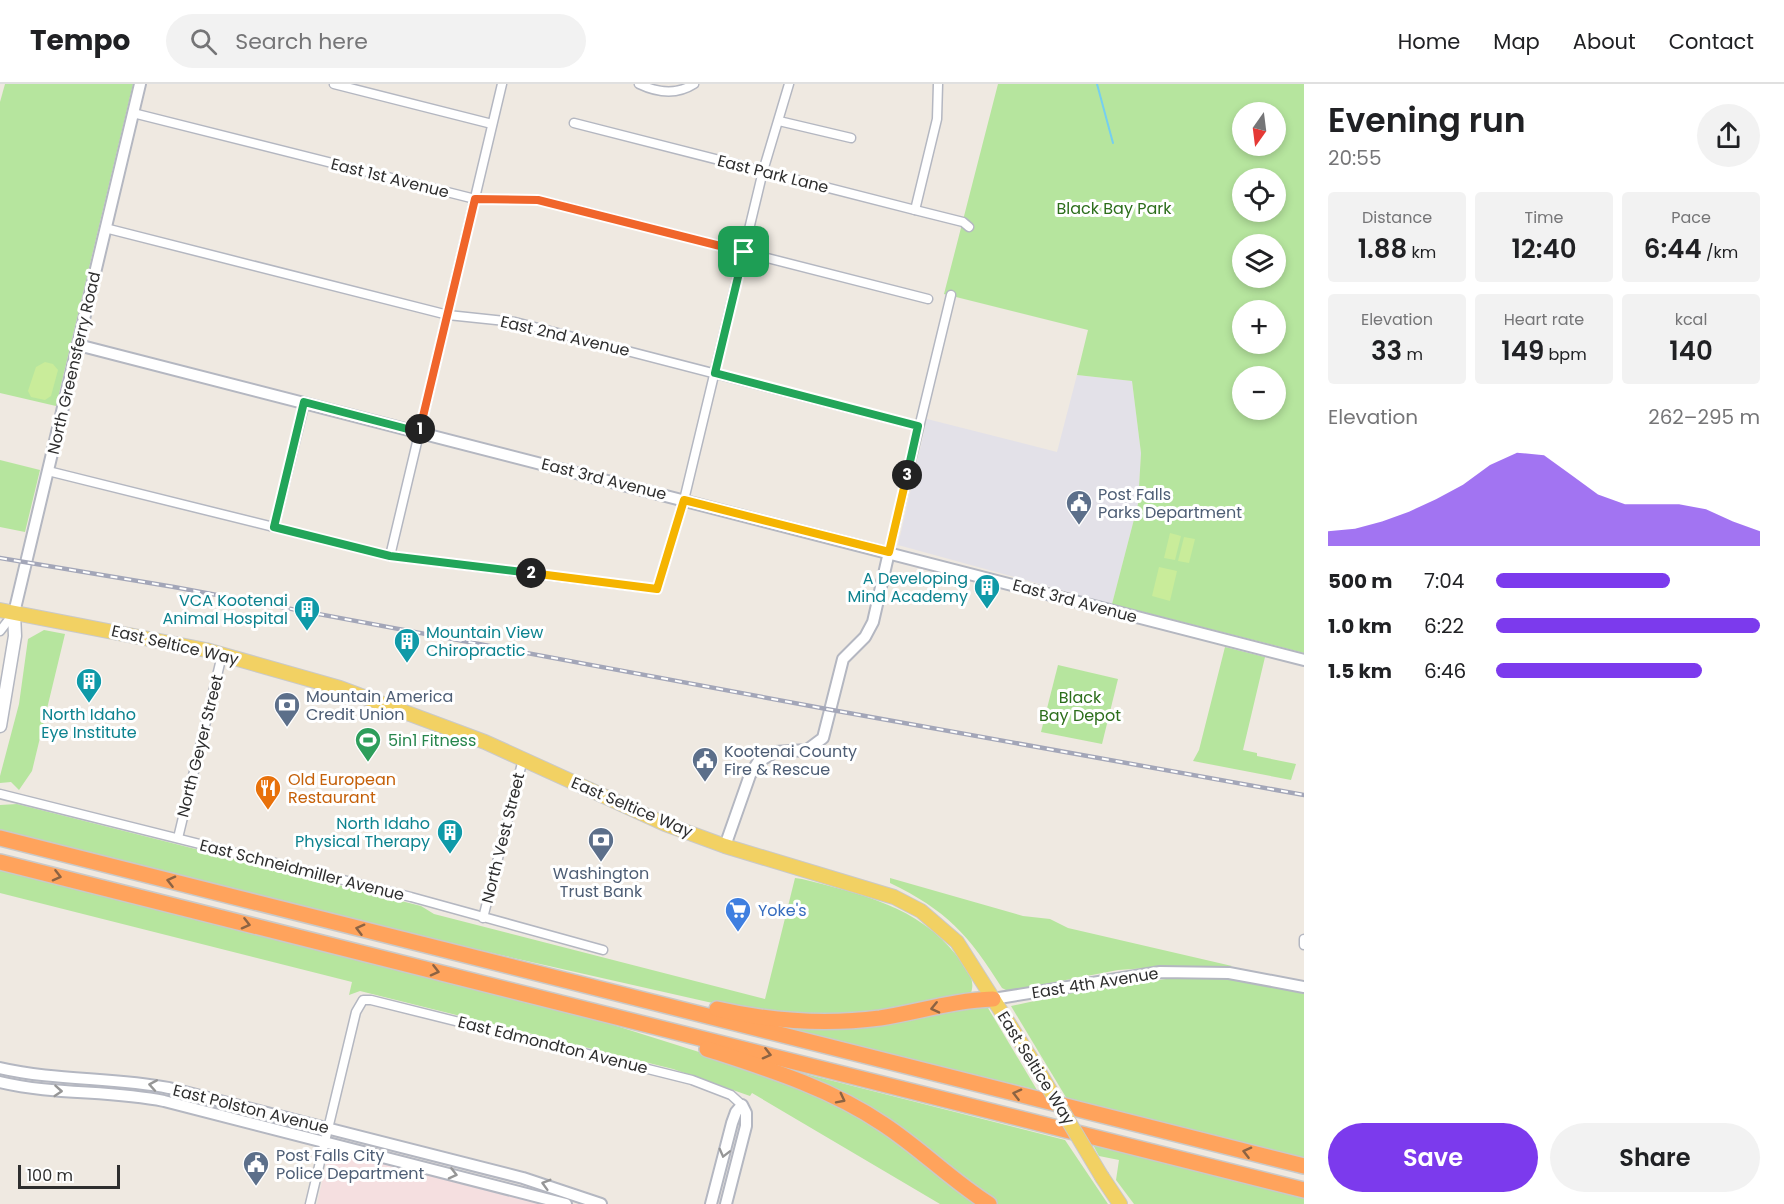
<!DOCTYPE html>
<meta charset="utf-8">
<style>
:root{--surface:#fff;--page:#f2f2f2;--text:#202124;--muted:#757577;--line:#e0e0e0;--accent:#7c3aed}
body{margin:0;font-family:Poppins,sans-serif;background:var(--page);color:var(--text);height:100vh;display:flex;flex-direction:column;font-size:22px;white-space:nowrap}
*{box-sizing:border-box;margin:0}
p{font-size:20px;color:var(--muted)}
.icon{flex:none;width:33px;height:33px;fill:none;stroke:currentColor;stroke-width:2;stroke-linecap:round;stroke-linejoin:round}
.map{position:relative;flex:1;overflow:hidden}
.drawer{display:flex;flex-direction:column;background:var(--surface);width:480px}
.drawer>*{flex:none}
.needle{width:39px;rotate:194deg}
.controls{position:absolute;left:1232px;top:18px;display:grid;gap:12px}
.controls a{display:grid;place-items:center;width:54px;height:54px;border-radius:50%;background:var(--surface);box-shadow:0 3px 9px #0003;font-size:30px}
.scale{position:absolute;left:18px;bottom:15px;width:102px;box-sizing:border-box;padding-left:6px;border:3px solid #2e2e2e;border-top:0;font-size:16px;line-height:21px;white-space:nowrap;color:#2e2e2e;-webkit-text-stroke:4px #fff;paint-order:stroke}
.pin{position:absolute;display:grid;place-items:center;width:51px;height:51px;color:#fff;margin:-26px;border-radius:12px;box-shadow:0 3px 9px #0006}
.km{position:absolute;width:30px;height:30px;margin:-15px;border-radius:50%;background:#222;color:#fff;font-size:16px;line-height:30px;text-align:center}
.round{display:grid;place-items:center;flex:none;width:63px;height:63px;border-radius:32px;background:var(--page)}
.head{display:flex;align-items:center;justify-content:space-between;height:102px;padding:0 24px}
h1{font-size:33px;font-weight:600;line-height:45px}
.stats{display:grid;grid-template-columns:repeat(3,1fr);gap:9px;height:102px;padding:6px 24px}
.stats div{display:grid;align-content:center;border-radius:6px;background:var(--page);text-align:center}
.stats b{font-size:26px;font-weight:600}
.stats small{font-size:16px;font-weight:400}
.stats p{font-size:16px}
.chart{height:168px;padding:12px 24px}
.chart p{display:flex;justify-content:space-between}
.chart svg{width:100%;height:108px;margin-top:6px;fill:var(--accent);opacity:.7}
.action{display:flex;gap:12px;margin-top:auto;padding:12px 24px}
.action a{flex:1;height:69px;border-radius:36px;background:var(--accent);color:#fff;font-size:24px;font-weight:600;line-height:69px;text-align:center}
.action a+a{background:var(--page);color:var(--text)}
ul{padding:0 24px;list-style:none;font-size:20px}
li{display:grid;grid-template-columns:96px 72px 1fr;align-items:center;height:45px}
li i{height:15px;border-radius:8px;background:var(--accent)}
header{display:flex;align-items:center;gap:36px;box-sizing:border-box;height:84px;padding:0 30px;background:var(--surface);border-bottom:2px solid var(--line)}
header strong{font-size:28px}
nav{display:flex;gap:33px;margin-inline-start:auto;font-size:21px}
.search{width:420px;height:54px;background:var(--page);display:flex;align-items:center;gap:15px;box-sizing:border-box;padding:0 21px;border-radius:33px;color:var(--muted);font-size:22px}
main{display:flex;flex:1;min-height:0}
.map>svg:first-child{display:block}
.industrial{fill:#e3e1e8}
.medical{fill:#f5dfe0}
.green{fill:#b6e59e;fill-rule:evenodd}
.pitch{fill:#c9ec9a}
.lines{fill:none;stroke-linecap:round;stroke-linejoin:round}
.stream{stroke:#75cff0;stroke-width:2}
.minor-casing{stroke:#b4b7c1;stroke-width:11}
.tertiary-casing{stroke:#b4b7c1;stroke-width:14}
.secondary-casing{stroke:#b4b7c1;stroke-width:15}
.primary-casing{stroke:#c9c9c9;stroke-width:16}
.motorway-casing{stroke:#c9c9c9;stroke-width:18}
.minor{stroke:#fff;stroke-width:8}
.tertiary{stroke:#fff;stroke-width:10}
.secondary{stroke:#fff;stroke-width:12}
.primary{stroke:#f2d163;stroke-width:14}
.motorway{stroke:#ffa35c;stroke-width:15}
.rail-casing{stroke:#a3a6b8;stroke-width:4.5}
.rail{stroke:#fff;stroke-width:2;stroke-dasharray:7;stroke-linecap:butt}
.primary-bridge-casing{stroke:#c9c9c9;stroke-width:16;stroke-linecap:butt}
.primary-bridge{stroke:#f2d163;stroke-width:14}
.oneway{stroke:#8c6343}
.oneway2{stroke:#969696}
.split-1-casing{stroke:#fff;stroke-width:12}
.split-2-casing{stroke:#fff;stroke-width:12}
.split-3-casing{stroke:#fff;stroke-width:12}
.split-4-casing{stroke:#fff;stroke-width:12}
.split-1{stroke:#f0652b;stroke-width:8}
.split-2{stroke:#22a559;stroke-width:8}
.split-3{stroke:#f5b400;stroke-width:8}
.split-4{stroke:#22a559;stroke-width:8}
.labels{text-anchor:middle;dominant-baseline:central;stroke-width:6;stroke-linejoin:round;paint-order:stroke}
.street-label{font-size:16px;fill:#2e2e2e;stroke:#fff}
.park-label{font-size:16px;fill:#2c6e1b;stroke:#fff}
.service-label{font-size:16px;fill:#4e5e75;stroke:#fff;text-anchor:start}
.culture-label{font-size:16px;fill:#0d838f;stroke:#fff;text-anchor:end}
.leisure-label{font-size:16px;fill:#27864d;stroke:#fff;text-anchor:start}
.food-label{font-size:16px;fill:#c56008;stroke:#fff;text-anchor:start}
.shop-label{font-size:16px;fill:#366cbe;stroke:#fff;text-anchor:start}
</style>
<header>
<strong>Tempo</strong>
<div class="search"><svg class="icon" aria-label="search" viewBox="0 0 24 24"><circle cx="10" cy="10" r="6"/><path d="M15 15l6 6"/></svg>Search here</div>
<nav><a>Home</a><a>Map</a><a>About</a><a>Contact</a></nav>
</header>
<main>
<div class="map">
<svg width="1304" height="1120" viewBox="0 0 1304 1120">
<rect width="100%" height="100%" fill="#efe9e1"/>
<!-- industrial -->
<path class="industrial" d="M1077,291L1132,297L1141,369L1138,420L1112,520L898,461L927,335L1057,368Z"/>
<!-- medical -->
<path class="medical" d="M336,1065L553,1120H317L328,1072Z"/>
<!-- green -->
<g class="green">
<path d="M5,0H133L56,322L0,309V18Z"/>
<path d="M998,0H1304V569L1112,520L1138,420L1141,369L1132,297L1077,291L1088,246L944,210ZM1242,28H1275V62H1242ZM1242,94H1275V128H1242ZM1242,160H1275V194H1242ZM1242,226H1275V260H1242ZM1242,292H1275V326H1242Z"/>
<path d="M0,376L40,386L25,448L0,443Z"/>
<path d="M44,546L65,550L32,687L19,706L11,698L0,699V692L19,620L28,555Z"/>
<path d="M1225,563L1265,573L1243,666L1257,669V672L1296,680L1291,696L1193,677L1199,666Z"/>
<path d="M1058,581L1118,595L1102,660L1041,648Z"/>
<path d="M17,720L421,822L434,830L765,915L795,794L802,795C861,810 918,822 957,872C966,884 976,894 971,909L944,918L827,933L739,925L408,850L0,746V721Z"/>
<path d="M0,785L607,939L753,985L860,1030L982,1120H940L752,1009L750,1012L673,985L360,907L349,911L352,898L0,809Z"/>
<path d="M890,794L1023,832L1050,835L1068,844L1232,882H1176L1118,886L1008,907L1002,904C969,851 946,826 890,799Z"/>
<path d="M1218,894L1262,899L1304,910V1074L1067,1015L1011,922L1100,903L1166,895Z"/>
<path d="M972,922L988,924L1037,1006L759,938Z"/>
<path d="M782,984L1065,1056L1108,1120H997Z"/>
<path d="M1092,1059L1304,1114V1120H1134L1116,1096L1119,1076L1099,1072Z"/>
</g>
<!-- pitch -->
<g class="pitch">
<path d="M45,278L53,280L58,286L51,312L45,316L31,313L28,307L36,283Z"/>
<path d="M1170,449L1181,452L1175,476L1164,474Z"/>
<path d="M1184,453L1195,455L1189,479L1178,477Z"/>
<path d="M1159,483L1177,487L1170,517L1152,512Z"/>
</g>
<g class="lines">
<!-- stream -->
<path class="stream" d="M1097,0L1113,59"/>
<!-- minor casing -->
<g class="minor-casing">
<g id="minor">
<path d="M334,0L492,40"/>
<path d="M639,0C658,9 677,11 694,0"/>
<path d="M133,29L475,115L538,116L567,123L928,215"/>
<path d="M779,37L851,54"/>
<path d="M574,39L915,126L963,138L969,143"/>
<path d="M915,126L937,35L938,0"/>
<path d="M105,144L448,231L515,238L918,342"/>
<path d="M48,387L390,472L657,505L684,416L763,87L789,0"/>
<path d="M274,443L305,318"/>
<path d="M889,468L951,211"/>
<path d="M390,472L502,0"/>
<path d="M0,547L14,529"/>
<path d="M0,710L411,813L603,866"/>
<path d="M178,754L222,571"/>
<path d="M483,834L523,675"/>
<path d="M1304,855V861"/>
<path d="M310,1120L356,928L363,916H371L692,996L731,1011L742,1021"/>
</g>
</g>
<!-- tertiary casing -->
<g class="tertiary-casing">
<g id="tertiary">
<path d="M78,261L1304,576"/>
<path d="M14,529L140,0"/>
<path d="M725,762L750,691L758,678L775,668L807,666L823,654L843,575L865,553L873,538L889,468"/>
<path d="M993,915L1160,888L1229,889L1304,903"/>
<path d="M0,984C56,997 113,993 169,1004L523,1094L601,1120"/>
<path d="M0,998C54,1011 110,1006 164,1017L566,1120"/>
<path d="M711,1120L732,1039L736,1028L742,1021L746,1029V1042L726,1120"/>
</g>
</g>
<!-- secondary casing -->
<g class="secondary-casing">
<path id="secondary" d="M0,642L15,552L14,529"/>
</g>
<!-- primary casing -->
<g class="primary-casing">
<g id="primary">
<path d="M0,526L206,566L340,604L485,658L665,740L725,762L894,813L921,827L957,858L1032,976"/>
<path d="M1102,1093L1120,1120"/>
</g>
</g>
<!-- motorway casing -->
<g class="motorway-casing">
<g id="motorway">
<path d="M0,754L1304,1082"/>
<path d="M0,778L1304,1106"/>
<path d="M717,925C770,937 826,941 880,934C918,928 955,916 993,915"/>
<path d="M707,965C768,985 830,1004 883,1040C920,1064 952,1097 989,1120"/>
</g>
</g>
<!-- minor -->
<use href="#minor" class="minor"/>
<!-- tertiary -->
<use href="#tertiary" class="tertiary"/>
<!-- secondary -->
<use href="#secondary" class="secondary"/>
<!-- primary -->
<use href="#primary" class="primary"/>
<!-- motorway -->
<use href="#motorway" class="motorway"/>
<!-- rail casing -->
<g class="rail-casing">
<path id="rail" d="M0,474L174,503L832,626L1304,711"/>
</g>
<!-- rail -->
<use href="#rail" class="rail"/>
<!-- primary-bridge casing -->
<g class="primary-bridge-casing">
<path id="primary-bridge" d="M1032,976L1102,1093"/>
</g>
<!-- primary-bridge -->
<use href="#primary-bridge" class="primary-bridge"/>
</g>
<!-- one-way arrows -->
<defs><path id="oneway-chevron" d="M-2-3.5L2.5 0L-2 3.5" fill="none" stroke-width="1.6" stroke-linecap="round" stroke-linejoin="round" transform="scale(1.5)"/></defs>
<g class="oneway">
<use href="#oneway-chevron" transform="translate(57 792) rotate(14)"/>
<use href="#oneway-chevron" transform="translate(171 797) rotate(-166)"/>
<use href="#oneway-chevron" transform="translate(246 840) rotate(14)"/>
<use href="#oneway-chevron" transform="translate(360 845) rotate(-165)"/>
<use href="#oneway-chevron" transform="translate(435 887) rotate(14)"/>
<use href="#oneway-chevron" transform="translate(935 924) rotate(167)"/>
<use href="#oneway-chevron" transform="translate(767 970) rotate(14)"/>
<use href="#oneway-chevron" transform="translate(1017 1010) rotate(-166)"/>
<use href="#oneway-chevron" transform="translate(841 1015) rotate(27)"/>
<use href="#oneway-chevron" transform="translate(1247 1068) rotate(-166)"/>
</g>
<g class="oneway2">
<use href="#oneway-chevron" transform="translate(153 1001) rotate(-170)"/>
<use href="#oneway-chevron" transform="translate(58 1007) rotate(4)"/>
<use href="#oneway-chevron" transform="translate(724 1069) rotate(104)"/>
<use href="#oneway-chevron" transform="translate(453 1090) rotate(14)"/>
<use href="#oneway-chevron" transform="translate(546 1100) rotate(-164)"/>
</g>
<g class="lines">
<!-- split-1 casing -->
<g class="split-1-casing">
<path id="split-1" d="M420,345L475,115L538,116L744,168"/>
</g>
<!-- split-2 casing -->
<g class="split-2-casing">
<path id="split-2" d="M420,345L419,348L304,318L274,443L390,472L531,489"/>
</g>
<!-- split-3 casing -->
<g class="split-3-casing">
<path id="split-3" d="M531,489L657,505L684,416L889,468L907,391"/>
</g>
<!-- split-4 casing -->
<g class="split-4-casing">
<path id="split-4" d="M744,168L715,289L918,342L907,391"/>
</g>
<!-- split-1 -->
<use href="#split-1" class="split-1"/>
<!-- split-2 -->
<use href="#split-2" class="split-2"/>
<!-- split-3 -->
<use href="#split-3" class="split-3"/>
<!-- split-4 -->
<use href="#split-4" class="split-4"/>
</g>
<!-- icons -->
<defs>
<g id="civic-pin" transform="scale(1.35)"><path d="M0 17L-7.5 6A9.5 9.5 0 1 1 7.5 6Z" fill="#5c6f8a" stroke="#fff"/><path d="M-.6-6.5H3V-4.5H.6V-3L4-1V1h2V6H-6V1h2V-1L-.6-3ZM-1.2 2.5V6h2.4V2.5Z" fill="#fff"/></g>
<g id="building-pin" transform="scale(1.35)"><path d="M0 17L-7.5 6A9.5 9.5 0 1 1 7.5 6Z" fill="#0f9aa8" stroke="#fff"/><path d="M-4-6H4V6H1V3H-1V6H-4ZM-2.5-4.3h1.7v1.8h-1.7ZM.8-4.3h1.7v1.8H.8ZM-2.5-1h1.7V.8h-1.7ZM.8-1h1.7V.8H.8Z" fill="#fff"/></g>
<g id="bank-pin" transform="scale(1.35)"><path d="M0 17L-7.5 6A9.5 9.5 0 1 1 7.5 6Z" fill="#5c6f8a" stroke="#fff"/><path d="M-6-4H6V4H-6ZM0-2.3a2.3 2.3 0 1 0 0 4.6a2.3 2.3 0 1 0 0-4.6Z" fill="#fff"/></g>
<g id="stadium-pin" transform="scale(1.35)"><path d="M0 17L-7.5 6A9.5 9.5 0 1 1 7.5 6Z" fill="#2e9e5b" stroke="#fff"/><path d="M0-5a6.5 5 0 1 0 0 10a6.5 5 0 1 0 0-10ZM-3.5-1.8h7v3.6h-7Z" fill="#fff"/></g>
<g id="restaurant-pin" transform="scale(1.35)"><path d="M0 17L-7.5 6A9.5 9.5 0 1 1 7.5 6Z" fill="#e8710a" stroke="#fff"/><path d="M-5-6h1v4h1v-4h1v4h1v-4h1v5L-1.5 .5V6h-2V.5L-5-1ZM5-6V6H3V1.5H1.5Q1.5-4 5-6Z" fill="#fff"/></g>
<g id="supermarket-pin" transform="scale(1.35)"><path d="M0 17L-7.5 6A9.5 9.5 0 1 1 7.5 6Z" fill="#3f7fe0" stroke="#fff"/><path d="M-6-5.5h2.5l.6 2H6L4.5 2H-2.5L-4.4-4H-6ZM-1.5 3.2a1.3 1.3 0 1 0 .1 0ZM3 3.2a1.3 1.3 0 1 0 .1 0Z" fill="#fff"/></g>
</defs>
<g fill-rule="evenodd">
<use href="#civic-pin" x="1079" y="419"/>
<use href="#building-pin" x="987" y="503"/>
<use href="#building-pin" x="307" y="525"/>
<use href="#building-pin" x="407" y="557"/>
<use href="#building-pin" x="89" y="597"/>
<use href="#bank-pin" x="287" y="621"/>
<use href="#stadium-pin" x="368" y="656"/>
<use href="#civic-pin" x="705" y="676"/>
<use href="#restaurant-pin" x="268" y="704"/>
<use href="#building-pin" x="450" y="748"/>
<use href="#bank-pin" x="601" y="756"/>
<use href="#supermarket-pin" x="738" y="826"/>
<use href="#civic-pin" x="256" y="1080"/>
</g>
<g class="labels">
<!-- street labels -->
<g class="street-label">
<text transform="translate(773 90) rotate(14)">East Park Lane</text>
<text transform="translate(390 94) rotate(14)">East 1st Avenue</text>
<text transform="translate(565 252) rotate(13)">East 2nd Avenue</text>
<text transform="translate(74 279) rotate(-77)">North Greensferry Road</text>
<text transform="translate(604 395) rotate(14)">East 3rd Avenue</text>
<text transform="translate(1075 517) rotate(15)">East 3rd Avenue</text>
<text transform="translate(175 561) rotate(13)">East Seltice Way</text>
<text transform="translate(200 662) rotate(-76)">North Geyer Street</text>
<text transform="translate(632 723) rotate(23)">East Seltice Way</text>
<text transform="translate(503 754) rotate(-76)">North Vest Street</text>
<text transform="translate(302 786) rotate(14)">East Schneidmiller Avenue</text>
<text transform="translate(1095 899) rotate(-9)">East 4th Avenue</text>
<text transform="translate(553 961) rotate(14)">East Edmondton Avenue</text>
<text transform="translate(1036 984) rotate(58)">East Seltice Way</text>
<text transform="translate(251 1025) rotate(14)">East Polston Avenue</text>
</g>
<!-- park labels -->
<g class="park-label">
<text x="1114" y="124">Black Bay Park</text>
<text x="1080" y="613">Black<tspan x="1080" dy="18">Bay Depot</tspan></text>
</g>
<!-- service labels -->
<g class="service-label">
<text x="1098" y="410">Post Falls<tspan x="1098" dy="18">Parks Department</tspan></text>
<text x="306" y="612">Mountain America<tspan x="306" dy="18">Credit Union</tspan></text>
<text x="724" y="667">Kootenai County<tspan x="724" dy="18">Fire &amp; Rescue</tspan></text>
<text x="601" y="789" text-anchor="middle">Washington<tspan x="601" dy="18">Trust Bank</tspan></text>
<text x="276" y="1071">Post Falls City<tspan x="276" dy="18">Police Department</tspan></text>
</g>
<!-- culture labels -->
<g class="culture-label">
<text x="968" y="494">A Developing<tspan x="968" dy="18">Mind Academy</tspan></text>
<text x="288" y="516">VCA Kootenai<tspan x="288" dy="18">Animal Hospital</tspan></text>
<text x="426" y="548" text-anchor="start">Mountain View<tspan x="426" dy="18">Chiropractic</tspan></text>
<text x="89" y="630" text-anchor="middle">North Idaho<tspan x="89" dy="18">Eye Institute</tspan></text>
<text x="430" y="739">North Idaho<tspan x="430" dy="18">Physical Therapy</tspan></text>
</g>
<!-- leisure labels -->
<g class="leisure-label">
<text x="388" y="656">5in1 Fitness</text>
</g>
<!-- food labels -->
<g class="food-label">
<text x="288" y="695">Old European<tspan x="288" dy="18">Restaurant</tspan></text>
</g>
<!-- shop labels -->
<g class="shop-label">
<text x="758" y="826">Yoke's</text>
</g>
</g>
</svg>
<div class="controls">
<a><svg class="needle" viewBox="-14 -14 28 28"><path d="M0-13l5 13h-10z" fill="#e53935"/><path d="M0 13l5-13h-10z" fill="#757577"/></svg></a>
<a><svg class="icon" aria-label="locate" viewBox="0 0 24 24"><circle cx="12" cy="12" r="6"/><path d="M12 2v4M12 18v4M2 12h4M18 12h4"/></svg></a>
<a><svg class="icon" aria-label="layers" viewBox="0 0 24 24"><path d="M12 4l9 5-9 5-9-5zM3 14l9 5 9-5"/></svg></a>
<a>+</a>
<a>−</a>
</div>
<div class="scale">100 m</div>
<div class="pin" style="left:744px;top:168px;background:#1e9e55"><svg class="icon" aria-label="arrive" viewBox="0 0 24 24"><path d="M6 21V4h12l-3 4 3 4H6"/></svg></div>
<b class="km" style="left:420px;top:345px">1</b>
<b class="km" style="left:531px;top:489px">2</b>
<b class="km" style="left:907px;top:391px">3</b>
</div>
<section class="drawer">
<div class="head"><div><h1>Evening run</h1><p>20:55</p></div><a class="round"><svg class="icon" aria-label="share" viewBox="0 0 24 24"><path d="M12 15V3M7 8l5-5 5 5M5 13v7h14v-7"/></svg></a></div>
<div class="stats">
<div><p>Distance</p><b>1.88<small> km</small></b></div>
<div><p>Time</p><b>12:40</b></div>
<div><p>Pace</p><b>6:44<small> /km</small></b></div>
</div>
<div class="stats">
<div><p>Elevation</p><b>33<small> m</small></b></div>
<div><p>Heart rate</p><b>149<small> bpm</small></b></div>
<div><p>kcal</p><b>140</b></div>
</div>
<div class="chart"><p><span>Elevation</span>262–295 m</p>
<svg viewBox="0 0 160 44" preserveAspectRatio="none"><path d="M0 44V38L10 37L20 34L30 30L40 25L50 19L60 11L70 6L80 7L90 15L100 23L110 27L120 27L130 27L140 29L150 34L160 38V44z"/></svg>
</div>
<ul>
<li><b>500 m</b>7:04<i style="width:66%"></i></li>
<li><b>1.0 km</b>6:22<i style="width:100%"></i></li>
<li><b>1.5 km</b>6:46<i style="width:78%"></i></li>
</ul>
<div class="action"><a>Save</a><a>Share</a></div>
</section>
</main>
